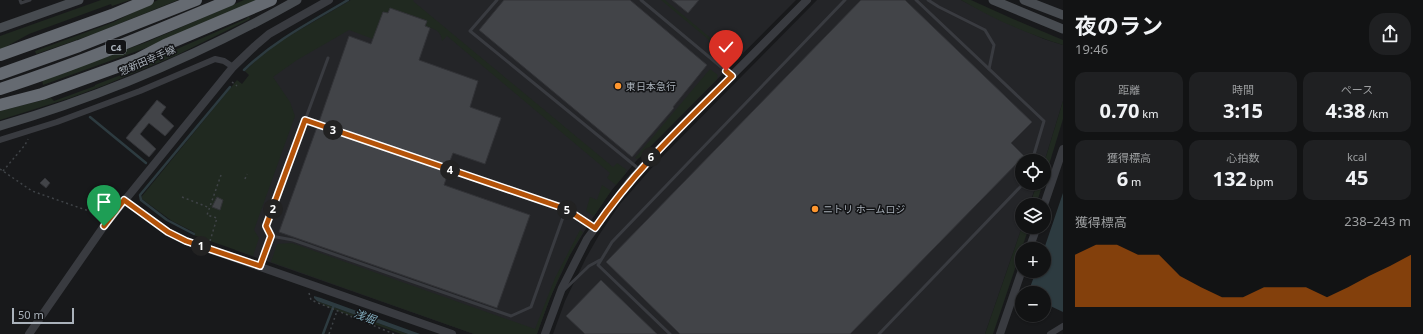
<!DOCTYPE html>
<html lang="ja">
<meta charset="utf-8">
<style>
:root{--surface:#121314;--page:#1f2022;--text:#f1f3f6;--muted:#9c9ea0;--line:#313234;--accent:#b45309}
body{margin:0;font-family:"Noto Sans","Noto Sans JP",sans-serif;background:var(--page);color:var(--text);height:100vh;display:flex;flex-direction:column;font-size:15px;white-space:nowrap}
*{box-sizing:border-box;margin:0}
p{font-size:13px;color:var(--muted)}
.icon{flex:none;width:22px;height:22px;fill:none;stroke:currentColor;stroke-width:2;stroke-linecap:round;stroke-linejoin:round}
.map{position:relative;flex:1;overflow:hidden}
.side{display:flex;flex-direction:column;background:var(--surface);width:360px}
.side>*{flex:none}
.tools{position:absolute;left:1015px;top:154px;display:grid;gap:8px}
.tools a{display:grid;place-items:center;width:36px;height:36px;border-radius:50%;background:var(--surface);box-shadow:0 1px 3px #0004,0 0 0 1px var(--line);font-size:20px}
.scale{position:absolute;left:12px;bottom:10px;width:62px;box-sizing:border-box;padding-left:4px;border:2px solid #aab2bb;border-top:0;font-size:11px;line-height:14px;white-space:nowrap;color:#aab2bb;-webkit-text-stroke:3px #131416;paint-order:stroke}
.pin{position:absolute;display:grid;place-items:center;width:34px;height:34px;color:#fff;margin:-41px -17px;border-radius:50% 50% 50% 0;rotate:-45deg;box-shadow:0 0 4px #0007}
.pin .icon{rotate:45deg}
.km{position:absolute;width:20px;height:20px;margin:-10px;border-radius:50%;background:#222;color:#fff;font-size:11px;line-height:20px;text-align:center}
.round{display:grid;place-items:center;flex:none;width:42px;height:42px;border-radius:16px;background:var(--page)}
.headline{display:flex;align-items:center;justify-content:space-between;height:68px;padding:0 12px}
h1{font-size:22px;font-weight:700;line-height:30px}
.stats{display:grid;grid-template-columns:repeat(3,1fr);gap:6px;height:68px;padding:4px 12px}
.stats div{display:grid;align-content:center;border-radius:10px;background:var(--page);text-align:center}
.stats b{font-size:20px;font-weight:700}
.stats small{font-size:11px;font-weight:400}
.stats p{font-size:11px}
.chart{height:112px;padding:8px 12px}
.chart p{display:flex;justify-content:space-between}
.chart svg{width:100%;height:72px;margin-top:4px;fill:var(--accent);opacity:.7}
main{display:flex;flex:1;min-height:0}
.map>svg:first-child{display:block}
.built{fill:#242528}
.green{fill:#202920}
.water{fill:#2d3b40}
.lines{fill:none;stroke-linecap:round;stroke-linejoin:round}
.stream{stroke:#2d3b40;stroke-width:2.5}
.building{fill:#424448;stroke:#323337}
.path{stroke:#3f4347;stroke-width:1.5;stroke-dasharray:2 3;stroke-linecap:butt}
.service{stroke:#393b40;stroke-width:3}
.minor{stroke:#393b40;stroke-width:6}
.tertiary{stroke:#393b40;stroke-width:8}
.secondary{stroke:#474b50;stroke-width:9}
.motorway{stroke:#656a71;stroke-width:12}
.route-casing{stroke:#fff;stroke-width:8}
.route{stroke:#b45309;stroke-width:5}
.poi-dot{fill:#fe962e;stroke:#131416;stroke-width:1.5}
.labels{text-anchor:middle;dominant-baseline:central;stroke-width:3;stroke-linejoin:round;paint-order:stroke}
.shield{fill:#131416;stroke:#7d838a;stroke-width:1}
.shield-label{font-size:9px;font-weight:bold;fill:#aab2bb}
.street-label{font-size:10px;fill:#aab2bb;stroke:#131416}
.poi-label{font-size:10px;fill:#aab2bb;stroke:#131416;text-anchor:start}
.water-label{font-size:11px;font-style:italic;fill:#7fa7b8;stroke:#131416}
</style>
<main>
<div class="map">
<svg width="1063" height="334" viewBox="0 0 1063 334">
<rect width="100%" height="100%" fill="#18191b"/>
<!-- built -->
<g class="built">
<path d="M351,0H796L637,160L611,191L590,222L570,255L550,298L537,334H474L235,250L275,132L263,87L245,71L258,59L279,42Z"/>
<path d="M817,0H961L1002,21L1044,39L1063,45V101L1044,163V161H1022V183H1037L1029,205H1022V227L985,334H553L565,301L586,258L599,235L620,204L657,162Z"/>
</g>
<!-- green -->
<g class="green">
<path d="M101,0H130L112,6L111,4L29,34L0,50V36Z"/>
<path d="M158,0H178L94,34L42,52L36,54L35,51L114,22Z"/>
<path d="M244,0H261L157,44L43,85L42,80L147,42Z"/>
<path d="M351,0H414L413,1L613,167L617,163L627,170L625,172L626,173L616,185L607,178L610,173L447,36L442,41C441,30 434,29 425,26L426,20L390,8L388,13L383,12L373,39L349,30L297,60L273,77L290,102L295,116L254,230L259,238L253,256L193,235L194,232L172,221L142,199V196L237,80L242,84L249,75L245,71L258,59L279,42Z"/>
<path d="M661,0H665L737,60L731,66L724,60L727,55Z"/>
<path d="M961,0H971L1013,19L1063,40V45C1028,34 993,19 961,0Z"/>
<path d="M249,16L250,19L244,22L177,55L105,85L70,98L0,120V111L51,98L54,101L95,86V85L141,67L163,55L246,19Z"/>
<path d="M710,69L718,75L717,77L718,78L639,158H638L637,159L635,158Z"/>
<path d="M1063,101V119L1044,181V163Z"/>
<path d="M1037,183H1043L1036,205H1030Z"/>
<path d="M602,185L611,191L594,216L586,211L590,197L597,200Z"/>
<path d="M1022,227H1029L993,334H985Z"/>
<path d="M580,230L583,232C563,264 549,299 537,334H474L271,262L277,244L292,243L535,329L555,278Z"/>
<path d="M313,298L317,301L408,334H401L330,308L318,302Z"/>
</g>
<!-- water -->
<g class="water">
<path d="M1063,193V312L1044,303V293H1028L1036,271H1044V249Z"/>
<path d="M314,296L321,298L420,334H408L317,301L314,298Z"/>
</g>
<g class="lines">
<!-- stream -->
<g class="stream">
<path d="M244,70C275,40 311,22 348,0"/>
<path d="M90,117L146,163"/>
<path d="M194,234L167,220L141,200L140,195L230,87"/>
<path d="M323,334L334,305"/>
</g>
</g>
<!-- building -->
<g class="building">
<path d="M504,0H630L707,65L673,107L674,108L632,157L479,30Z"/>
<path d="M672,0H699L688,13Z"/>
<path d="M861,0H905L1032,122L1011,143L1024,156L850,334H680L606,262Z"/>
<path d="M390,8L427,21L425,26L430,28L419,60L478,81L470,107L501,118L485,164L453,153L448,166L319,122L349,36L371,44L383,12L388,13Z"/>
<path d="M157,100L166,107L161,114L174,126L165,136L149,123L140,134L156,149L149,157L126,138Z"/>
<path d="M317,127L446,171L448,173L444,185L530,215L497,308L279,232Z"/>
<path d="M45,178L50,183L46,188L40,183Z"/>
<path d="M217,197L223,200L220,210L212,207Z"/>
<path d="M601,280L657,334H585L566,316Z"/>
</g>
<g class="lines">
<!-- path -->
<g class="path">
<path d="M232,82L237,86"/>
<path d="M0,169L32,191L103,216"/>
<path d="M3,171L25,145L28,139"/>
<path d="M245,179L247,174"/>
<path d="M182,197L210,208"/>
<path d="M210,241L217,218L207,215L221,175"/>
<path d="M309,293L311,300L394,334"/>
<path d="M329,334L337,311"/>
</g>
<!-- service -->
<g class="service">
<path d="M20,0L21,3L30,0"/>
<path d="M497,0L470,31L639,169"/>
<path d="M641,0L732,76"/>
<path d="M916,0L1044,121L1032,161"/>
<path d="M928,0L939,7L985,30L994,45L989,69"/>
<path d="M305,120L566,209L595,228"/>
<path d="M271,236L293,240L511,316L531,307L566,209"/>
<path d="M260,266L271,236L266,226L328,58"/>
<path d="M564,290L589,266L600,260"/>
<path d="M670,334L598,265L612,242L845,0"/>
<path d="M879,334L1024,183"/>
</g>
<!-- minor -->
<g class="minor">
<path d="M0,140L57,122L140,91L215,59L224,61L233,67"/>
<path d="M1050,334L1063,326"/>
</g>
<!-- tertiary -->
<g class="tertiary">
<path d="M124,200L168,232L186,241L452,334"/>
<path d="M1044,205L1063,149"/>
<path d="M1029,249L1037,227"/>
<path d="M29,334L104,226L233,67L255,46L269,34L329,0"/>
<path d="M545,334L562,288L587,239L629,182L654,154L807,0"/>
<path d="M1000,334L1022,270"/>
</g>
<!-- secondary -->
<g class="secondary">
<path d="M993,0L1063,29"/>
<path d="M1024,0L1063,15"/>
<path d="M0,28L79,0"/>
<path d="M0,126C103,96 203,53 297,0"/>
</g>
<!-- motorway -->
<g class="motorway">
<path d="M0,55L112,15L148,0"/>
<path d="M0,74L79,46L196,0"/>
<path d="M0,89C78,64 154,32 230,0"/>
<path d="M0,105L42,94L136,60L165,45L271,0"/>
</g>
</g>
<g class="lines">
<!-- route casing -->
<g class="route-casing">
<path id="route" d="M104,226L124,200L168,232L186,241L260,266L271,236L266,226L305,120L566,209L595,228C634,171 684,124 732,76L726,71"/>
</g>
<!-- route -->
<use href="#route" class="route"/>
</g>
<!-- markers -->
<g class="poi-dot">
<circle cx="618" cy="86" r="4"/>
<circle cx="815" cy="209" r="4"/>
</g>
<g class="labels">
<!-- shield labels -->
<rect class="shield" x="106" y="40" width="20" height="14" rx="3"/>
<g class="shield-label">
<text x="116" y="47">C4</text>
</g>
<!-- street labels -->
<g class="street-label">
<text transform="translate(147 60) rotate(-23)">惣新田幸手線</text>
</g>
<!-- poi labels -->
<g class="poi-label">
<text x="626" y="86">東日本急行</text>
<text x="823" y="209">ニトリ ホームロジ</text>
</g>
<!-- water labels -->
<g class="water-label">
<text transform="translate(365 316) rotate(20)">浅堀</text>
</g>
</g>
</svg>
<div class="tools">
<a><svg class="icon" aria-label="locate" viewBox="0 0 24 24"><circle cx="12" cy="12" r="6"/><path d="M12 2v4M12 18v4M2 12h4M18 12h4"/></svg></a>
<a><svg class="icon" aria-label="layers" viewBox="0 0 24 24"><path d="M12 4l9 5-9 5-9-5zM3 14l9 5 9-5"/></svg></a>
<a>+</a>
<a>−</a>
</div>
<div class="scale">50 m</div>
<div class="pin" style="left:104px;top:226px;background:#1e9e55"><svg class="icon" aria-label="arrive" viewBox="0 0 24 24"><path d="M6 21V4h12l-3 4 3 4H6"/></svg></div>
<div class="pin" style="left:726px;top:71px;background:#d93025"><svg class="icon" aria-label="check" viewBox="0 0 24 24"><path d="M5 12l5 5 9-10"/></svg></div>
<b class="km" style="left:201px;top:246px">1</b>
<b class="km" style="left:273px;top:209px">2</b>
<b class="km" style="left:333px;top:130px">3</b>
<b class="km" style="left:450px;top:170px">4</b>
<b class="km" style="left:567px;top:210px">5</b>
<b class="km" style="left:651px;top:157px">6</b>
</div>
<section class="side">
<div class="headline"><div><h1>夜のラン</h1><p>19:46</p></div><a class="round"><svg class="icon" aria-label="share" viewBox="0 0 24 24"><path d="M12 15V3M7 8l5-5 5 5M5 13v7h14v-7"/></svg></a></div>
<div class="stats">
<div><p>距離</p><b>0.70<small> km</small></b></div>
<div><p>時間</p><b>3:15</b></div>
<div><p>ペース</p><b>4:38<small> /km</small></b></div>
</div>
<div class="stats">
<div><p>獲得標高</p><b>6<small> m</small></b></div>
<div><p>心拍数</p><b>132<small> bpm</small></b></div>
<div><p>kcal</p><b>45</b></div>
</div>
<div class="chart"><p><span>獲得標高</span>238–243 m</p>
<svg viewBox="0 0 160 44" preserveAspectRatio="none"><path d="M0 44V12L10 6L20 6L30 12L40 12L50 25L60 32L70 38L80 38L90 32L100 32L110 32L120 38L130 32L140 25L150 19L160 12V44z"/></svg>
</div>
</section>
</main>
